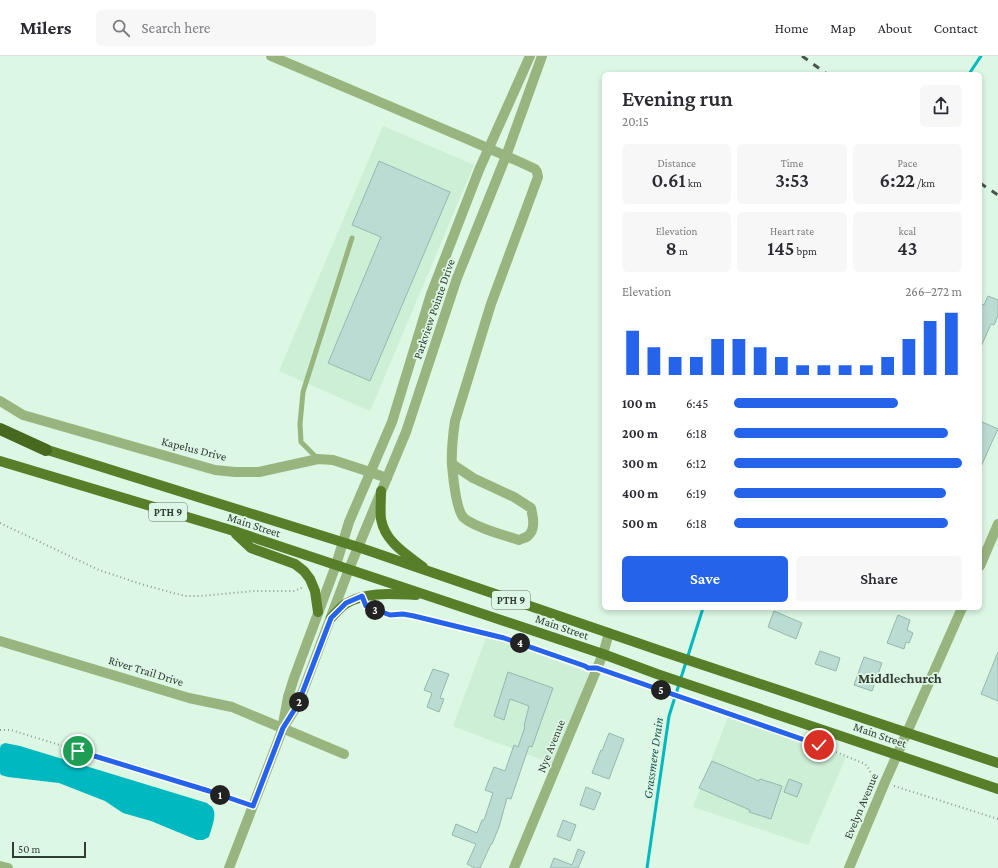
<!DOCTYPE html>
<meta charset="utf-8">
<style>
:root{--surface:#fff;--page:#f7f7f7;--text:#2b2b33;--muted:#7c7c81;--line:#e1e1e2;--accent:#2563eb}
body{margin:0;font-family:"Crimson Pro",serif;background:var(--page);color:var(--text);height:100vh;display:flex;flex-direction:column;font-size:15px;white-space:nowrap}
*{box-sizing:border-box;margin:0}
p{font-size:13px;color:var(--muted)}
.icon{flex:none;width:22px;height:22px;fill:none;stroke:currentColor;stroke-width:2;stroke-linecap:round;stroke-linejoin:round}
.map{position:relative;flex:1;overflow:hidden}
.side{position:absolute;left:602px;top:16px;width:380px;height:538px;display:flex;flex-direction:column;background:var(--surface);border-radius:6px;box-shadow:0 2px 6px #0003}
.side>*{flex:none}
.scale{position:absolute;left:12px;bottom:10px;width:74px;box-sizing:border-box;padding-left:4px;border:2px solid #323c35;border-top:0;font-size:11px;line-height:14px;white-space:nowrap;color:#323c35;-webkit-text-stroke:3px #dcf7e3;paint-order:stroke}
.pin{position:absolute;display:grid;place-items:center;width:34px;height:34px;color:#fff;margin:-17px;border:2px solid #fff;border-radius:50%;box-shadow:0 1px 4px #0007}
.km{position:absolute;width:20px;height:20px;margin:-10px;border-radius:50%;background:#222;color:#fff;font-size:11px;line-height:20px;text-align:center}
.round{display:grid;place-items:center;flex:none;width:42px;height:42px;border-radius:6px;background:var(--page)}
.headline{display:flex;align-items:center;justify-content:space-between;height:68px;padding:0 20px}
h1{font-size:22px;font-weight:600;line-height:30px}
.figures{display:grid;grid-template-columns:repeat(3,1fr);gap:6px;height:68px;padding:4px 20px}
.figures div{display:grid;align-content:center;border-radius:6px;background:var(--page);text-align:center}
.figures b{font-size:20px;font-weight:600}
.figures small{font-size:11px;font-weight:400}
.figures p{font-size:11px}
.chart{height:112px;padding:8px 20px}
.chart p{display:flex;justify-content:space-between}
.chart svg{width:100%;height:72px;margin-top:4px;stroke:var(--accent);stroke-width:6}
.action{display:flex;gap:8px;margin-top:auto;padding:8px 20px}
.action a{flex:1;height:46px;border-radius:6px;background:var(--accent);color:#fff;font-size:16px;font-weight:600;line-height:46px;text-align:center}
.action a+a{background:var(--page);color:var(--text)}
ul{padding:0 20px;list-style:none;font-size:13px}
li{display:grid;grid-template-columns:64px 48px 1fr;align-items:center;height:30px}
li i{height:10px;border-radius:5px;background:var(--accent)}
header{display:flex;align-items:center;gap:24px;box-sizing:border-box;height:56px;padding:0 20px;background:var(--surface);border-bottom:1px solid var(--line)}
header strong{font-size:19px}
nav{display:flex;gap:22px;margin-inline-start:auto;font-size:14px}
.search{width:280px;height:36px;background:var(--page);display:flex;align-items:center;gap:10px;box-sizing:border-box;padding:0 14px;border-radius:6px;color:var(--muted);font-size:15px}
.map>svg:first-child{display:block}
.built{fill:#cdefd6}
.water{fill:#00b8bf}
.lines{fill:none;stroke-linecap:round;stroke-linejoin:round}
.stream{stroke:#00b8bf;stroke-width:3}
.building{fill:#badcd2;stroke:#97b8af}
.path{stroke:#8b9e91;stroke-width:2;stroke-dasharray:1 3;stroke-linecap:butt}
.service{stroke:#98b57f;stroke-width:5}
.minor{stroke:#98b57f;stroke-width:10}
.tertiary{stroke:#98b57f;stroke-width:10}
.primary{stroke:#577f29;stroke-width:10}
.motorway{stroke:#46681f;stroke-width:12}
.rail{stroke:#49554c;stroke-width:3;stroke-dasharray:7 7;stroke-linecap:butt}
.route-casing{stroke:#fff;stroke-width:8}
.route{stroke:#2563eb;stroke-width:5}
.labels{text-anchor:middle;dominant-baseline:central;stroke-width:3.5;stroke-linejoin:round;paint-order:stroke}
.shield{fill:#dcf7e3;stroke:#657469;stroke-width:1}
.shield-label{font-size:11px;font-weight:bold;fill:#323c35}
.street-label{font-size:12px;fill:#323c35;stroke:#dcf7e3}
.water-label{font-size:13px;font-style:italic;fill:#1e5a5d;stroke:#dcf7e3}
.quarter-label{font-size:14px;font-weight:bold;fill:#323c35;stroke:#dcf7e3}
</style>
<header>
<strong>Milers</strong>
<div class="search"><svg class="icon" aria-label="search" viewBox="0 0 24 24"><circle cx="10" cy="10" r="6"/><path d="M15 15l6 6"/></svg>Search here</div>
<nav><a>Home</a><a>Map</a><a>About</a><a>Contact</a></nav>
</header>
<div class="map">
<svg width="998" height="812" viewBox="0 0 998 812">
<rect width="100%" height="100%" fill="#dcf7e3"/>
<!-- built -->
<g class="built">
<path d="M383,70L474,109L370,355L279,315Z"/>
<path d="M487,579L589,617L555,709L453,670Z"/>
<path d="M728,661L846,701L808,789L693,751Z"/>
</g>
<!-- water -->
<path class="water" d="M5,687L20,690L207,747C208,748 212,751 212,751C218,758 211,773 209,781L203,784H197L151,765L123,757L105,745L59,727L8,721L1,719L0,717V692L1,689Z"/>
<g class="lines">
<!-- stream -->
<g class="stream">
<path d="M969,18L981,0"/>
<path d="M647,812L669,660L703,552"/>
</g>
</g>
<!-- building -->
<g class="building">
<path d="M379,105L450,136L370,325L328,307L381,181L352,169Z"/>
<path d="M988,240L998,244V260L994,269L991,268L980,293V254L982,248L984,249Z"/>
<path d="M980,365L998,373L991,388L980,413Z"/>
<path d="M774,555L802,567L796,583L768,571Z"/>
<path d="M898,559L910,564L907,574L913,577L909,587L906,586L904,593L887,587Z"/>
<path d="M820,595L840,602L836,615L815,608Z"/>
<path d="M998,596V645L981,638Z"/>
<path d="M864,601L882,607L872,635L854,629Z"/>
<path d="M433,613L449,618L440,642L444,643L439,656L427,651L432,637L424,634Z"/>
<path d="M508,616L553,632L532,691L529,690L511,743L507,742L499,771L492,788H491L480,812H475L467,808L476,788L452,779L456,768L477,777L482,764H484L493,737L485,734L494,711L505,715L514,689L518,691L525,671L524,670L529,650L510,643L504,664L494,660Z"/>
<path d="M609,677L624,683L609,723L592,717L601,694L602,695Z"/>
<path d="M712,705L759,725L760,723L782,730L771,763L749,756L750,754L699,732Z"/>
<path d="M789,723L802,728L797,741L784,736Z"/>
<path d="M586,731L601,737L594,754L580,749Z"/>
<path d="M563,764L576,769L570,785L557,780Z"/>
<path d="M578,793L585,796L578,812H550L554,802L572,809Z"/>
</g>
<g class="lines">
<!-- path -->
<g class="path">
<path d="M0,467L99,514L141,528L173,537L186,540H201L254,535H295L301,532L302,530"/>
<path d="M367,550L390,559L403,558L414,560L504,582L585,610L587,611"/>
<path d="M606,615L819,689L865,708L869,713L873,722L877,724"/>
<path d="M0,674H11L209,735L243,747"/>
<path d="M894,730L998,763"/>
</g>
<!-- service -->
<path class="service" d="M318,403L301,386L300,368L303,336L352,182"/>
<!-- minor -->
<g class="minor">
<path d="M271,0L467,83L506,100L520,106L535,113L537,116L538,121L491,248L455,365C453,379 451,394 452,409C453,420 456,455 464,462C476,472 504,479 519,484C521,483 525,482 528,480C536,473 533,461 531,452L514,441L473,422L452,408"/>
<path d="M0,345L23,359L215,414L235,416H259L318,403L333,404L370,416L387,422"/>
<path d="M0,585L189,642L232,651L344,698"/>
<path d="M283,668L288,641L294,622L336,509L349,466L392,366L431,238L479,114L530,0"/>
<path d="M0,810L8,812"/>
<path d="M229,812L283,672L298,648L349,513L406,376L457,222L506,100L542,0"/>
<path d="M514,812L603,598L609,577"/>
<path d="M849,812L885,726L897,699"/>
</g>
<!-- tertiary -->
<g class="tertiary">
<path d="M980,510L998,468"/>
<path d="M897,699L962,552"/>
</g>
<!-- primary -->
<g class="primary">
<path d="M38,391L358,491L664,596L998,707"/>
<path d="M0,405L234,475L603,598L657,618L998,733"/>
<path d="M381,435C381,445 380,454 381,463C385,486 406,498 423,511"/>
<path d="M236,478L251,492L295,508L304,515L310,523L315,535L318,556"/>
<path d="M331,562C336,557 341,550 347,547C368,535 393,538 416,539"/>
</g>
<!-- motorway -->
<path class="motorway" d="M0,373L46,394"/>
<!-- rail -->
<g class="rail">
<path d="M802,0L827,18"/>
<path d="M980,127L998,139"/>
</g>
</g>
<g class="lines">
<!-- route casing -->
<g class="route-casing">
<path id="route" d="M78,695L209,735L253,750L283,672L298,648L331,562L346,547L362,540L366,550L390,559L403,558L414,560L504,582L585,610L588,612H597L819,689"/>
</g>
<!-- route -->
<use href="#route" class="route"/>
</g>
<g class="labels">
<!-- shield labels -->
<g class="shield">
<rect x="149" y="447" width="38" height="18" rx="3"/>
<rect x="492" y="535" width="38" height="18" rx="3"/>
</g>
<g class="shield-label">
<text x="168" y="456">PTH 9</text>
<text x="511" y="544">PTH 9</text>
</g>
<!-- street labels -->
<g class="street-label">
<text transform="translate(434 253) rotate(-71)">Parkview Pointe Drive</text>
<text transform="translate(194 393) rotate(14)">Kapelus Drive</text>
<text transform="translate(254 469) rotate(18)">Main Street</text>
<text transform="translate(562 571) rotate(19)">Main Street</text>
<text transform="translate(146 615) rotate(17)">River Trail Drive</text>
<text transform="translate(880 679) rotate(19)">Main Street</text>
<text transform="translate(551 690) rotate(-68)">Nye Avenue</text>
<text transform="translate(861 750) rotate(-67)">Evelyn Avenue</text>
</g>
<!-- water labels -->
<g class="water-label">
<text transform="translate(653 702) rotate(-82)">Grassmere Drain</text>
</g>
<!-- quarter labels -->
<g class="quarter-label">
<text x="900" y="622">Middlechurch</text>
</g>
</g>
</svg>
<div class="scale">50 m</div>
<div class="pin" style="left:78px;top:695px;background:#1e9e55"><svg class="icon" aria-label="arrive" viewBox="0 0 24 24"><path d="M6 21V4h12l-3 4 3 4H6"/></svg></div>
<div class="pin" style="left:819px;top:689px;background:#d93025"><svg class="icon" aria-label="check" viewBox="0 0 24 24"><path d="M5 12l5 5 9-10"/></svg></div>
<b class="km" style="left:220px;top:739px">1</b>
<b class="km" style="left:299px;top:646px">2</b>
<b class="km" style="left:375px;top:554px">3</b>
<b class="km" style="left:520px;top:587px">4</b>
<b class="km" style="left:661px;top:634px">5</b>
<section class="side">
<div class="headline"><div><h1>Evening run</h1><p>20:15</p></div><a class="round"><svg class="icon" aria-label="share" viewBox="0 0 24 24"><path d="M12 15V3M7 8l5-5 5 5M5 13v7h14v-7"/></svg></a></div>
<div class="figures">
<div><p>Distance</p><b>0.61<small> km</small></b></div>
<div><p>Time</p><b>3:53</b></div>
<div><p>Pace</p><b>6:22<small> /km</small></b></div>
</div>
<div class="figures">
<div><p>Elevation</p><b>8<small> m</small></b></div>
<div><p>Heart rate</p><b>145<small> bpm</small></b></div>
<div><p>kcal</p><b>43</b></div>
</div>
<div class="chart"><p><span>Elevation</span>266–272 m</p>
<svg viewBox="0 0 160 44" preserveAspectRatio="none"><path d="M5 44V17M15 44V27M25 44V33M35 44V33M45 44V22M55 44V22M65 44V27M75 44V33M85 44V38M95 44V38M105 44V38M115 44V38M125 44V33M135 44V22M145 44V11M155 44V6"/></svg>
</div>
<ul>
<li><b>100 m</b>6:45<i style="width:72%"></i></li>
<li><b>200 m</b>6:18<i style="width:94%"></i></li>
<li><b>300 m</b>6:12<i style="width:100%"></i></li>
<li><b>400 m</b>6:19<i style="width:93%"></i></li>
<li><b>500 m</b>6:18<i style="width:94%"></i></li>
</ul>
<div class="action"><a>Save</a><a>Share</a></div>
</section>
</div>
